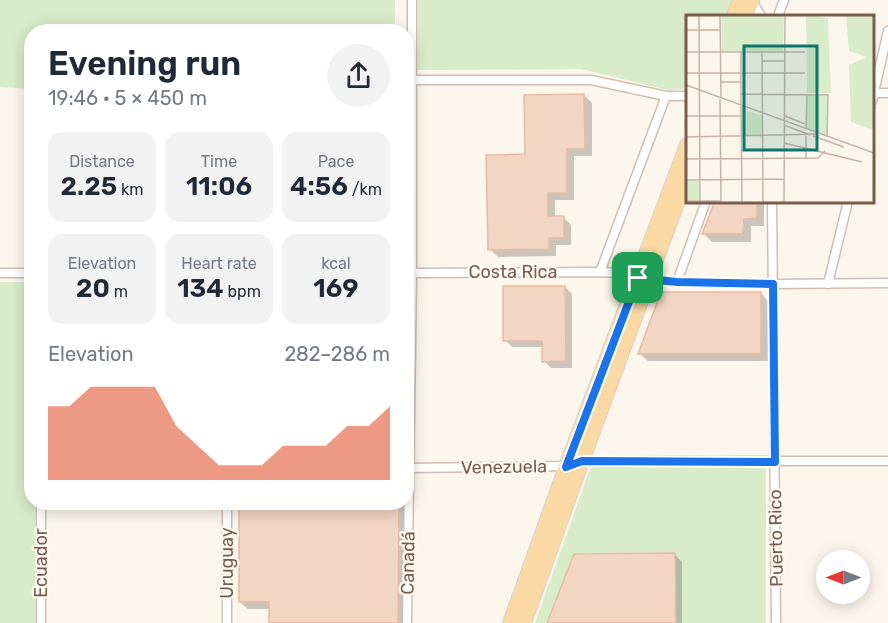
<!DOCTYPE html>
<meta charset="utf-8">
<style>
:root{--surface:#fff;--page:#f2f2f3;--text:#1f2937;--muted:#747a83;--accent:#e76f51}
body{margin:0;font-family:Rubik,sans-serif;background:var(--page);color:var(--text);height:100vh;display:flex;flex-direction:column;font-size:22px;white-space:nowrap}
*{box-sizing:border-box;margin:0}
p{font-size:20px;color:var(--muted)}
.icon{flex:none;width:33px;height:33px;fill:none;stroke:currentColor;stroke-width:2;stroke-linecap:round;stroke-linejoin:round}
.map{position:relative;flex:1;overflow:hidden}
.side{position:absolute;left:24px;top:24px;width:390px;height:486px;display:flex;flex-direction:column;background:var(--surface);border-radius:24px;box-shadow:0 3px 15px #0003}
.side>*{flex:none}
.needle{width:39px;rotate:270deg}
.controls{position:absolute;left:816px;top:550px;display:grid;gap:12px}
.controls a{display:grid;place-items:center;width:54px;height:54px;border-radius:50%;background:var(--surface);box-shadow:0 3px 15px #0003;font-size:30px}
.pin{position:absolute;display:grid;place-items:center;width:51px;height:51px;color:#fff;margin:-26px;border-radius:12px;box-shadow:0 3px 9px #0006}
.round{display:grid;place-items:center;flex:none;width:63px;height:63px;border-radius:32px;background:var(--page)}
.overview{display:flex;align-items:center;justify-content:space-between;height:102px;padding:0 24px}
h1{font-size:33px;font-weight:600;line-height:45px}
.figures{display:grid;grid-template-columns:repeat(3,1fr);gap:9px;height:102px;padding:6px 24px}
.figures div{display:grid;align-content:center;border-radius:15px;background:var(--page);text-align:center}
.figures b{font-size:26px;font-weight:600}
.figures small{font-size:16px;font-weight:400}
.figures p{font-size:16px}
.chart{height:168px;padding:12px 24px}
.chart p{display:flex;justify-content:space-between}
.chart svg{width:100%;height:108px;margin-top:6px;fill:var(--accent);opacity:.7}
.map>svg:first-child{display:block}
.green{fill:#d8ecc9}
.shadow{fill:#0003}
.building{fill:#f3d5c3;stroke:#e6bba3;stroke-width:1.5}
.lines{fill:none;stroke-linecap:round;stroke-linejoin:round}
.minor-casing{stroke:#d1beb0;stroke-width:11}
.primary-casing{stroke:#dad1cd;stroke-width:16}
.minor{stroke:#fff;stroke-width:8}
.primary{stroke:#fbd9a5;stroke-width:14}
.route-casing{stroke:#fff;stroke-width:12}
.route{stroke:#1a73e8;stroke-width:8}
.labels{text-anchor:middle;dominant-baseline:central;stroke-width:4.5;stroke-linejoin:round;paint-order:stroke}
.street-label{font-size:18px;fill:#7a5c4d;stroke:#fffaf3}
.inset-road{fill:none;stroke:#c5b3a7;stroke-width:1.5}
.view{fill:#0f766e;fill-opacity:0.15;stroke:#0f766e;stroke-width:3}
.inset-edge{fill:none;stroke:#7a5c4d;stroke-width:3}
</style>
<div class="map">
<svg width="888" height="623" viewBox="0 0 888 623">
<rect width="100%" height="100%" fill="#fdf6ec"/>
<!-- green -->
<g class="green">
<path d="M0,0H395V31L32,32L31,89L0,87Z"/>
<path d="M418,0H735L729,16H687V89L668,90L581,69L418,70Z"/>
<path d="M0,282H31L32,502L35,503V623H0Z"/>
<path d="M597,464L760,465L764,467L766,470V623H676L675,553L574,554L547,623H535L590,469Z"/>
</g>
<!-- shadow -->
<g class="shadow">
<path d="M584,95L592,103V156H574V200H555V217H563L571,225V245H556V256L498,257L490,249L526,156Z"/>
<path d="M716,201H764V226H751V242H712L704,234Z"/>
<path d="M565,287L572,294V368H551L544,361V347H512L505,340Z"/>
<path d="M761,293L768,301V361H648L640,354Z"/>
<path d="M241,502H406L405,623H270V609H248L240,602Z"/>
<path d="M675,555L682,562V623H549Z"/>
</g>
<!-- building -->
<g class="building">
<path d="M584,94L585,149H567V193H548V216H564V238H549V249L488,250L486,155L525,154L524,95Z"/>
<path d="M715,201H757V218L744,219L743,234H702Z"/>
<path d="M503,286H565L566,361L542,362V341H503Z"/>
<path d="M661,292H761V354H638Z"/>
<path d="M239,502H399L398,623H269V602H239Z"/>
<path d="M675,553L676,623H547L574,554Z"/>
</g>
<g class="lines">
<!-- minor casing -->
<g class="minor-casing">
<g id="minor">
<path d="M752,1L761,16"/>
<path d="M778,16L784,0"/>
<path d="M412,80H591L666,96H687"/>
<path d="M872,93H888"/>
<path d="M872,101L888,31"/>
<path d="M772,201L776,623"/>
<path d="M600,272L666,96"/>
<path d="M0,273H32"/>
<path d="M407,273L600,272L619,273L648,280L677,282L773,284L888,283"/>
<path d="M677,282L706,201"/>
<path d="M828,284L848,201"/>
<path d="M580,461H888"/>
<path d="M407,468L568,466"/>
<path d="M41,502V623"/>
<path d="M227,502V623"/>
<path d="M407,623L412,273V0"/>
</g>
</g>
<!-- primary casing -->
<g class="primary-casing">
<g id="primary">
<path d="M734,16L740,0"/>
<path d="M746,16L752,0"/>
<path d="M510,623L566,467L687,145"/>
<path d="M524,623L582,461L687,176"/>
</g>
</g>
<!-- minor -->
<use href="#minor" class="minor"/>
<!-- primary -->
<use href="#primary" class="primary"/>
</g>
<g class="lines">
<!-- route casing -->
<g class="route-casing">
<path id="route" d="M638,278L677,282L773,284L775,462L582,461L566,467Z"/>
</g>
<!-- route -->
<use href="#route" class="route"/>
</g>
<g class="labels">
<!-- street labels -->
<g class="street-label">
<text x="513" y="272">Costa Rica</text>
<text transform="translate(504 467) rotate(-1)">Venezuela</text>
<text transform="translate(776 538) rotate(-91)">Puerto Rico</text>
<text transform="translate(41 563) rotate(-90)">Ecuador</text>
<text transform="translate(227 563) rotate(-90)">Uruguay</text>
<text transform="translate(408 563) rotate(-89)">Canadá</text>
</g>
</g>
<!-- overview -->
<g transform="translate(686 15)">
<rect width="188" height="188" fill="#fdf6ec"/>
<path d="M35,0H98L97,36H36ZM120,0L142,3L145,78H121ZM160,0H187V115L165,107L163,50L181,42L163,36ZM122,80H141V121L120,113ZM56,94L76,101V120H56ZM0,165L13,166V185H0Z" fill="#d8ecc9"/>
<path class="inset-road" d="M13,0L14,187M34,0L35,82M0,15H34M55,36V90M76,36L77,187M0,37H119M77,46H99M0,58H119M35,67H55M0,70L188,138M55,79L142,80L141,122M34,84L35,187M55,91L56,187M0,101H56M99,101L119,109M98,110L124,120M120,113L121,79M120,121V143M127,121L158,132M0,122L131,119M98,128L176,147M0,144L132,143L139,136M0,165L98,164M0,186H35M98,187L99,0"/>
<path class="view" d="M58,31H131V135H58Z"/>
<rect width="188" height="188" class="inset-edge"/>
</g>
</svg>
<div class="controls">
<a><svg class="needle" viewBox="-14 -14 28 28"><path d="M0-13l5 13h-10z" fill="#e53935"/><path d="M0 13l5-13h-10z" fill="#747a83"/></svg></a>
</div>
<div class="pin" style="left:638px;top:278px;background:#1e9e55"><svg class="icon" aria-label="arrive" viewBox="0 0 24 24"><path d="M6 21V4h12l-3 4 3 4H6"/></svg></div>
<section class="side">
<div class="overview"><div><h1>Evening run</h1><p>19:46 · 5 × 450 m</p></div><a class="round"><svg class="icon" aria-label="share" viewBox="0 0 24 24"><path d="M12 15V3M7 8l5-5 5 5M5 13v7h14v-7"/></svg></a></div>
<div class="figures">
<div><p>Distance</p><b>2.25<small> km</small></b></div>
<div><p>Time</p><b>11:06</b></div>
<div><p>Pace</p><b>4:56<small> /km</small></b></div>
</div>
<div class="figures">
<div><p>Elevation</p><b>20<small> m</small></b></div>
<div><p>Heart rate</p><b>134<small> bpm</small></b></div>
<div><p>kcal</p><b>169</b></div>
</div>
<div class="chart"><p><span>Elevation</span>282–286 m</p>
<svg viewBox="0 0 160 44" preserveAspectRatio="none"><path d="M0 44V14L10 14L20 6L30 6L40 6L50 6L60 22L70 30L80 38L90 38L100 38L110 30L120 30L130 30L140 22L150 22L160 14V44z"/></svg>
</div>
</section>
</div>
